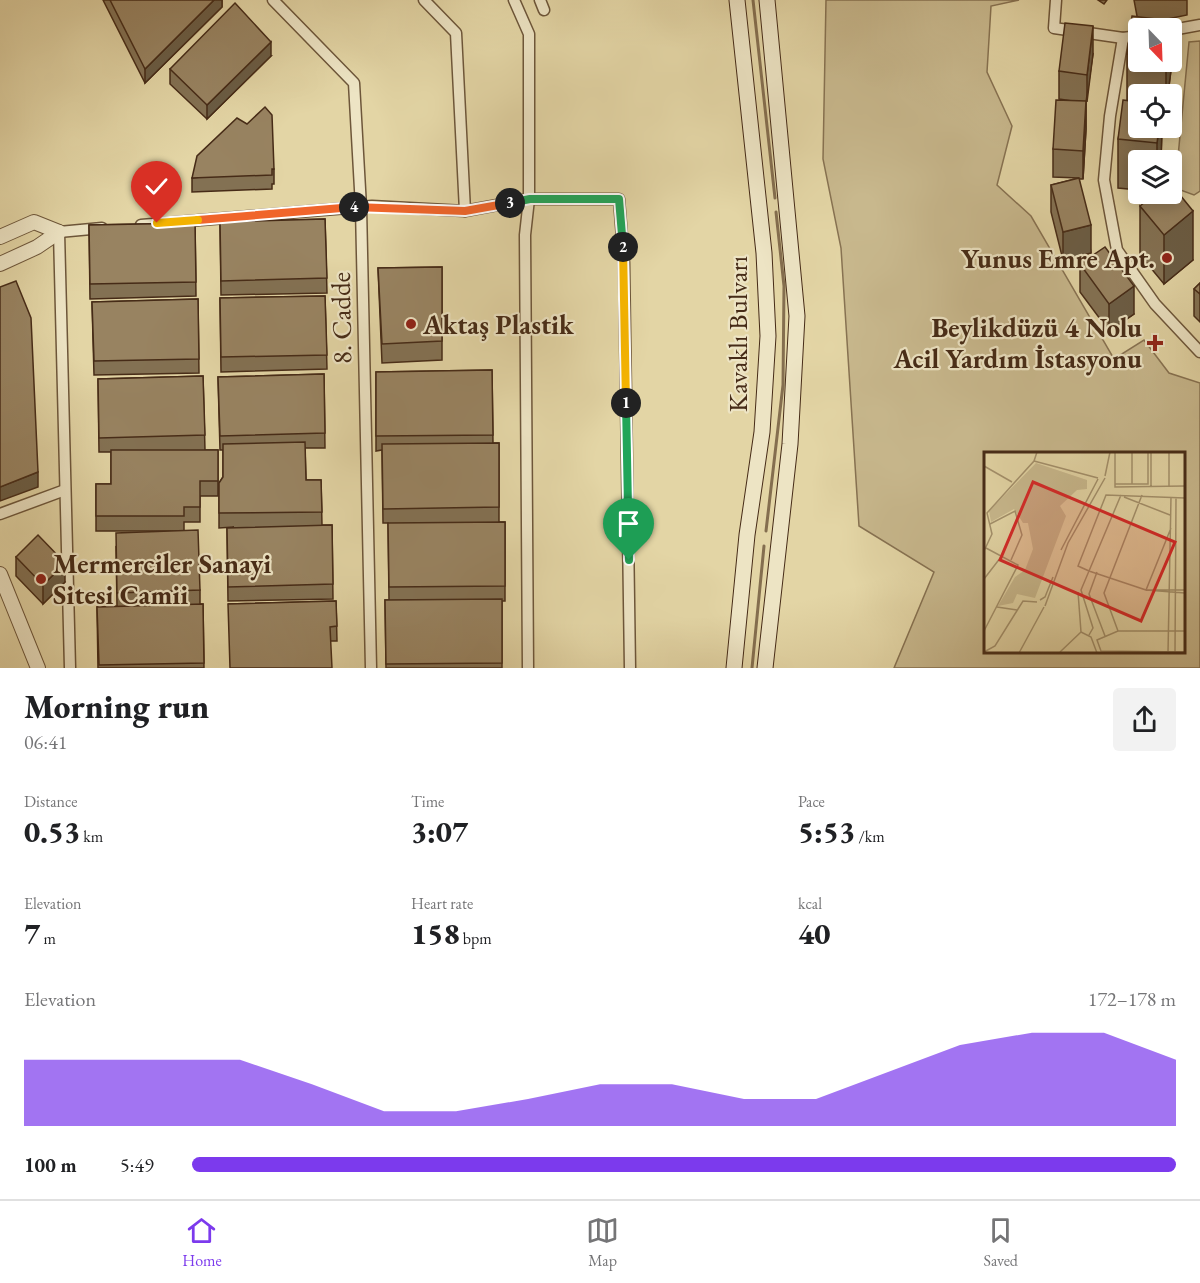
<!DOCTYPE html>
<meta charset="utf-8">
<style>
:root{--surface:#fff;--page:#f2f2f2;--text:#202124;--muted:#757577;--line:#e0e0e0;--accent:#7c3aed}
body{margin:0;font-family:"EB Garamond",serif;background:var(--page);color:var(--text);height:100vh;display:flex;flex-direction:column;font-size:22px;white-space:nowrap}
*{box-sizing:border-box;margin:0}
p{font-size:20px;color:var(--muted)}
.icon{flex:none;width:33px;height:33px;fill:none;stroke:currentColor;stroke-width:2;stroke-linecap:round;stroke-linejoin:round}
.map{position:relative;height:668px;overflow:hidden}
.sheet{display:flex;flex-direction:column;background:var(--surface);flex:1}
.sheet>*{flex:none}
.needle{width:39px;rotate:157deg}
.controls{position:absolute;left:1128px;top:18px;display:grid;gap:12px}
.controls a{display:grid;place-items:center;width:54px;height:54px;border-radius:6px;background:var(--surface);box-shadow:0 3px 15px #0003;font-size:30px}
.pin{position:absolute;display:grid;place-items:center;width:51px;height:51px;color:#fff;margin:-62px -26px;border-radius:50% 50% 50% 0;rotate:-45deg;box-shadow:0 0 6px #0007}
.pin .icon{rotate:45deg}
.km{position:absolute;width:30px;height:30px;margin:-15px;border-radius:50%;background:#222;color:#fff;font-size:16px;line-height:30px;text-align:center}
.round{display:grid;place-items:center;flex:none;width:63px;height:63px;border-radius:6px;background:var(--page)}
.summary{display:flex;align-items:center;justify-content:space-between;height:102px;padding:0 24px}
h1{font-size:33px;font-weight:800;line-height:45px}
.figures{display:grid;grid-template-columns:repeat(3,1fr);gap:9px;height:102px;padding:6px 24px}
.figures div{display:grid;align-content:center}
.figures b{font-size:30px;font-weight:800}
.figures small{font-size:16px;font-weight:400}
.figures p{font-size:16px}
.chart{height:168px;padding:12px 24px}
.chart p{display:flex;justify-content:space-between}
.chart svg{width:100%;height:108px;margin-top:6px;fill:var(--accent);opacity:.7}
ul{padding:0 24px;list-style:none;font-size:20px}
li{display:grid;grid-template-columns:96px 72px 1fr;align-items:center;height:45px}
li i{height:15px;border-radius:8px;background:var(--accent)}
.tabs{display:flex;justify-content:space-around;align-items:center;height:84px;border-top:2px solid var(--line);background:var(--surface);font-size:16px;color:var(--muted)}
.tabs a{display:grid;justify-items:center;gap:3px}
.tabs .active{color:var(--accent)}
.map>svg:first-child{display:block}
.green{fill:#c8b88d;stroke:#877252;stroke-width:1.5;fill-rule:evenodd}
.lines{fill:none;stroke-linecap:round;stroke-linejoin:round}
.stream{stroke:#846e4f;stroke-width:3}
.minor-casing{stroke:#6d563a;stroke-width:13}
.tertiary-casing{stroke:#6d563a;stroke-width:16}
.secondary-casing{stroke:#462b17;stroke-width:17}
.minor{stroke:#ede4c4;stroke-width:10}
.tertiary{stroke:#ede4c4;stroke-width:14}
.secondary{stroke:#ede4c4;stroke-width:15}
.wall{fill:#837153;stroke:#462b17;stroke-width:1.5}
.shaded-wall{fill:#6a5c44;stroke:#462b17;stroke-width:1.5}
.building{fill:#988361;stroke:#462b17;stroke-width:1.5}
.split-1-casing{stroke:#fff;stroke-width:12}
.split-2-casing{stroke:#fff;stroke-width:12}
.split-3-casing{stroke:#fff;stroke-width:12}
.split-4-casing{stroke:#fff;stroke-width:12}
.split-5-casing{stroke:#fff;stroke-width:12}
.split-6-casing{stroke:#fff;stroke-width:12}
.split-1{stroke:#22a559;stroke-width:8}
.split-2{stroke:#f5b400;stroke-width:8}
.split-3{stroke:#22a559;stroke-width:8}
.split-4{stroke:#f0652b;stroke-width:8}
.split-5{stroke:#f0652b;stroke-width:8}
.split-6{stroke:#f5b400;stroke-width:8}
.poi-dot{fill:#8f2418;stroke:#ede4c4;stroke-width:2}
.labels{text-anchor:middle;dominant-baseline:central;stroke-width:4.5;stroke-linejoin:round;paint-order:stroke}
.poi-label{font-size:27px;font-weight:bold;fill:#462b17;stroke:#ede4c4;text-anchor:end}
.street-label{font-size:27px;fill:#462b17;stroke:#ede4c4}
.inset-road{fill:none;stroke:#a4916c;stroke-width:1.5}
.view{fill:#d62828;fill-opacity:0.15;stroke:#d62828;stroke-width:3}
.inset-edge{fill:none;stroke:#462b17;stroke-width:3}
</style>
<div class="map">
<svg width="1200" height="668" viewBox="0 0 1200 668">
<rect width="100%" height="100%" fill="#e3d5a5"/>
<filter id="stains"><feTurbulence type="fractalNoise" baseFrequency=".00333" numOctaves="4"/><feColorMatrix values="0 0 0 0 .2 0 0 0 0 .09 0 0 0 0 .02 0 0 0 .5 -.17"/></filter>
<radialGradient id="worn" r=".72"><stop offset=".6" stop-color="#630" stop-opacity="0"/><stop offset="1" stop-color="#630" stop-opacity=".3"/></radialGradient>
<!-- green -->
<g class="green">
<path d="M826,0H1019L991,6L987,72L1012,126L997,185L1031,216L1114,359L1144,340L1169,373L1200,383V668H894L934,572L859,526L841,248L823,159ZM986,454H1184V652H986Z"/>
<path d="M1200,41V191L1194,195L1175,188L1189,42Z"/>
</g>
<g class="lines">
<!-- stream -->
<g class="stream">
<path d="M753,0L775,198"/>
<path d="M766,531L783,385L784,286L776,212"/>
<path d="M752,668L764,546"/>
</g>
<!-- minor casing -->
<g class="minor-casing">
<g id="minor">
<path d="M273,0L354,83L361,207L371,668"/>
<path d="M424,0L456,33L465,211"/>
<path d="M514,0L529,34V199H619L624,263L630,668"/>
<path d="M540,0L544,10"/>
<path d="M1056,0L1054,28L1123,38L1138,36"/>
<path d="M1172,30L1200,25"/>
<path d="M1123,38L1110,116L1104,180L1117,250L1155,304L1200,352"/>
<path d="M141,225L372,206L465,211L529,199L525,235L528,668"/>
<path d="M0,514L65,490"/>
<path d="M70,668L59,232L102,228"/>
</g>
</g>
<!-- tertiary casing -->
<g class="tertiary-casing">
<g id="tertiary">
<path d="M0,237L34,222L59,232"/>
<path d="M0,264L37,247L59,232"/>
<path d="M0,574L38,668"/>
</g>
</g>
<!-- secondary casing -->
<g class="secondary-casing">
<g id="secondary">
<path d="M734,668L747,535L762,432L768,336L764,253L737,0"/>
<path d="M765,668L790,444L797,316L767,0"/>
</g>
</g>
<!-- minor -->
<use href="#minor" class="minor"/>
<!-- tertiary -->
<use href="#tertiary" class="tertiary"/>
<!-- secondary -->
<use href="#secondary" class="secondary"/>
</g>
<!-- wall -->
<g class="wall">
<path d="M103,0H222V7L145,83Z"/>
<path d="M1098,0H1107L1104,4Z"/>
<path d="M1134,0H1187V15L1163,20L1171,28H1138V62H1171V70L1168,94H1138V128H1162L1161,160H1138V190L1118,188V139L1127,100V54L1137,16Z"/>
<path d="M1093,54L1086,102V129L1083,179H1079L1091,253L1063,260L1051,212V185L1079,178L1053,177V149L1073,101L1059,99V71Z"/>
<path d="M271,56L207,119L170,84V69Z"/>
<path d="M274,169V184H272V189L192,192V178Z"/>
<path d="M1140,206L1193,260L1164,284L1140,255Z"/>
<path d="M325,219L327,293L221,295L220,222Z"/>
<path d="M195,223L196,296L90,299L89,225Z"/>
<path d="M1080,264L1134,314L1109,331L1080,292Z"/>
<path d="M442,267V360L382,363L378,268Z"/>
<path d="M1200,283V322L1194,316V289Z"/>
<path d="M325,296L327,369L221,372L220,298Z"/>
<path d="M198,299L199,373L94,375L92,302Z"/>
<path d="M492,370L493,443H499V522H505V601H502V668H386L385,600H389L388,523H383L382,450L376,451V372Z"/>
<path d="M324,374L325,448H305L306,480H321L322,525H332L333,599L228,601L227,528L234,527L219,528V483L223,477V450H220L218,377Z"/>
<path d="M203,376L205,450H218V496H200V522H184V531H96V484H111V452H99L98,379Z"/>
<path d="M116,547L200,590V604H203L204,668H98L97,607L117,606Z"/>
<path d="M16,557L65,582L43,604L16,576Z"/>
<path d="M336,601L337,641H331L228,604Z"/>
</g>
<!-- shaded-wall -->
<g class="shaded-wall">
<path d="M214,0H222V7L145,83V69Z"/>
<path d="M1093,26V54L1087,102V75Z"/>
<path d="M271,42V56L207,119V105Z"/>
<path d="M1166,62H1171V70L1168,94H1166Z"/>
<path d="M1086,101V129L1083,179V151Z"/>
<path d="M1159,128H1162L1161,160H1157V143Z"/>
<path d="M1193,211V260L1164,284V235Z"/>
<path d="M1091,225V253L1063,260V232Z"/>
<path d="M1134,286V314L1109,331V304Z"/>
<path d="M38,472V487L0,501V487Z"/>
<path d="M65,563V582L43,604V585Z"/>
</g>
<!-- building -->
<g class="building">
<path d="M110,0H214L145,69Z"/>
<path d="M235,3L271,42L207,105L170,69Z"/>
<path d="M1132,16L1171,21L1170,28H1138V56L1127,54Z"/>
<path d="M1065,23L1093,26L1087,75L1059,71Z"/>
<path d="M1056,100L1086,101L1083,151L1053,149Z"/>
<path d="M1123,100L1138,102V128H1159L1157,143L1118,139Z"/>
<path d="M265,107L272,115L274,169H272V175L192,178L197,156L237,118L247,124Z"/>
<path d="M1079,178L1091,225L1063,232L1051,185Z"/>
<path d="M1172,185L1193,211L1164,235L1140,206L1155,194H1172Z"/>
<path d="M325,219L327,278L221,281L220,222Z"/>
<path d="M195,223L196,282L90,284L89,225Z"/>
<path d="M1105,247L1134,286L1109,304L1080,264Z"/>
<path d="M442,267V341L382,344L378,268Z"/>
<path d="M16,281L31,318L38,472L0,487V287Z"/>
<path d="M1200,283V294L1194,289Z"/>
<path d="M325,296L327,355L221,357L220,298Z"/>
<path d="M198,299L199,359L94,361L92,302Z"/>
<path d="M492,370L493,435L376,436V372Z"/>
<path d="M324,374L325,433L220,436L218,377Z"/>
<path d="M203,376L205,435L99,438L98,379Z"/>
<path d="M305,442L306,480H321L322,512L219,513V483L223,477V444Z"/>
<path d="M499,443V507L383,509L382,444Z"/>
<path d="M111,450H218V481H200V507H184V516H96V484H111Z"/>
<path d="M505,522V586L389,587L388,523Z"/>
<path d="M332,525L333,584L228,587L227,528Z"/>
<path d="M198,530L200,590L117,593L116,533Z"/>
<path d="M38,535L65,563L43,585L16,557Z"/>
<path d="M502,599V663L386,664L385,600Z"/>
<path d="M336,601L337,626L330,627L332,668H230L228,604Z"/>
<path d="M203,604L204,663L99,665L97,607Z"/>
</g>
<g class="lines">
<!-- split-1 casing -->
<g class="split-1-casing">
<path id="split-1" d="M626,403L629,560"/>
</g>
<!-- split-2 casing -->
<g class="split-2-casing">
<path id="split-2" d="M623,247L626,403"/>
</g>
<!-- split-3 casing -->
<g class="split-3-casing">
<path id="split-3" d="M510,203L530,199H619L623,247"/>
</g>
<!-- split-4 casing -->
<g class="split-4-casing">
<path id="split-4" d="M354,207L465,211L510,203"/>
</g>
<!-- split-5 casing -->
<g class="split-5-casing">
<path id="split-5" d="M198,220L354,207"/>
</g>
<!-- split-6 casing -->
<g class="split-6-casing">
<path id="split-6" d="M157,223L198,220"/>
</g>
<!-- split-1 -->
<use href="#split-1" class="split-1"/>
<!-- split-2 -->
<use href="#split-2" class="split-2"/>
<!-- split-3 -->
<use href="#split-3" class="split-3"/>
<!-- split-4 -->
<use href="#split-4" class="split-4"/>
<!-- split-5 -->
<use href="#split-5" class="split-5"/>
<!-- split-6 -->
<use href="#split-6" class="split-6"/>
</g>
<!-- markers -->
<g class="poi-dot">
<circle cx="1167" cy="258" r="6"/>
<circle cx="411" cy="324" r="6"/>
<path d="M1152 334h6v6h6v6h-6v6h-6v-6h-6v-6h6z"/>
<circle cx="41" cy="579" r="6"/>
</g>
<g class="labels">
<!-- poi labels -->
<g class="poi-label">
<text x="1155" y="258">Yunus Emre Apt.</text>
<text x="423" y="324" text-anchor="start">Aktaş Plastik</text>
<text x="1142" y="327">Beylikdüzü 4 Nolu<tspan x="1142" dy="31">Acil Yardım İstasyonu</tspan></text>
<text x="53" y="563" text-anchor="start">Mermerciler Sanayi<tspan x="53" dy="31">Sitesi Camii</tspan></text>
</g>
<!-- street labels -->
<g class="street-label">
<text transform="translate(341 318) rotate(-91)">8. Cadde</text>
<text transform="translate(737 334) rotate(-90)">Kavaklı Bulvarı</text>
</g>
</g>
<!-- overview -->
<g transform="translate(984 452)">
<rect width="201" height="201" fill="#e3d5a5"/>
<path d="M52,11L103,28V37L93,38L76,54L82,64L51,146L33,142L29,151L14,154L31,125L41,118L49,97L44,71H39L30,57L7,70L5,59Z" fill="#c8b88d"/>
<path class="inset-road" d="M131,0V35L201,34M148,0V32M167,0V35M185,0V34M50,9L114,26M0,14L28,30M121,24L126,0M131,32H164V0M137,43L105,119L162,138L187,76M140,45L186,63M6,72L31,59L38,83L27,108M77,98L114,27M0,99L8,82L3,61L50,9L53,0M113,120L105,142L121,184M0,127L17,105M162,138L201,141M163,138H201M94,140L97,180M56,148L61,145L69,125M61,154L84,91L121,26M13,155L33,158M0,179L34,113L2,96M134,179L120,141L158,43M201,179H134L113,188L117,199L201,200M97,180L107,185L113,201M105,183L109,176L97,138L105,119L94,114L122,43L201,46M0,200L11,194L39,149L53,150M76,200L97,180M191,200L192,46M35,201L60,155M77,201H99M184,201L187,45"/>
<path class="view" d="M49,30L191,90L157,169L16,108Z"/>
<rect width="201" height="201" class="inset-edge"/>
</g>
<rect width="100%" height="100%" filter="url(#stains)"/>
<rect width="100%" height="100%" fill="url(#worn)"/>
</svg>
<div class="controls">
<a><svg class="needle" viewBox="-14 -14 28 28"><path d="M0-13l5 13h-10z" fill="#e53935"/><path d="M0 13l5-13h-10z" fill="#757577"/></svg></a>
<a><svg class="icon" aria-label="locate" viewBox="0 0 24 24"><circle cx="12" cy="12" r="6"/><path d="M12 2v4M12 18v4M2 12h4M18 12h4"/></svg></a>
<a><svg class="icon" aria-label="layers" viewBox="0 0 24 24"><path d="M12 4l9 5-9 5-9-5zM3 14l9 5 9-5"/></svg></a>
</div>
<div class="pin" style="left:629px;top:560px;background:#1e9e55"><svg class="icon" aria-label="arrive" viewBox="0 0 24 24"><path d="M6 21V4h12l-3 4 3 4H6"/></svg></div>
<div class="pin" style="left:157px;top:223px;background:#d93025"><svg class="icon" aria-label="check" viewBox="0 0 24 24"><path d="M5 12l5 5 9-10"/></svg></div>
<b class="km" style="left:626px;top:403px">1</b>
<b class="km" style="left:623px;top:247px">2</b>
<b class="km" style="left:510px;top:203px">3</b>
<b class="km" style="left:354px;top:207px">4</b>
</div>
<section class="sheet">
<div class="summary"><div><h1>Morning run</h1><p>06:41</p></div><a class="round"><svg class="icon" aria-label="share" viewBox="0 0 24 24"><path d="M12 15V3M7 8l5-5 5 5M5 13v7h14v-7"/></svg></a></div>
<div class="figures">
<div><p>Distance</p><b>0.53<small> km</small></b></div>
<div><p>Time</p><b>3:07</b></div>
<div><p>Pace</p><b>5:53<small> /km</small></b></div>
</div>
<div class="figures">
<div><p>Elevation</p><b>7<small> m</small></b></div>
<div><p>Heart rate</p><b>158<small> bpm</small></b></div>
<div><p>kcal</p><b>40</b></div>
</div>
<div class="chart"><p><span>Elevation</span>172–178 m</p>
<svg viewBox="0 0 160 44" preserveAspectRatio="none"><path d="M0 44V17L10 17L20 17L30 17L40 27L50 38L60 38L70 33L80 27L90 27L100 33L110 33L120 22L130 11L140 6L150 6L160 17V44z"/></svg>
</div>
<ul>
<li><b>100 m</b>5:49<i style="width:100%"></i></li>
</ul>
</section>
<nav class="tabs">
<a class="active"><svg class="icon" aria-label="home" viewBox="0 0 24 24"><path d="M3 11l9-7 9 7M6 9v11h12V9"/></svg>Home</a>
<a><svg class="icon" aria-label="map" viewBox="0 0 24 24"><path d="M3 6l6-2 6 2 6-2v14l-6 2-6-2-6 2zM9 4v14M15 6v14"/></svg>Map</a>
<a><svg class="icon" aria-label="saved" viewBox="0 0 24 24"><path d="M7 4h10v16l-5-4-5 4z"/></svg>Saved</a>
</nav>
